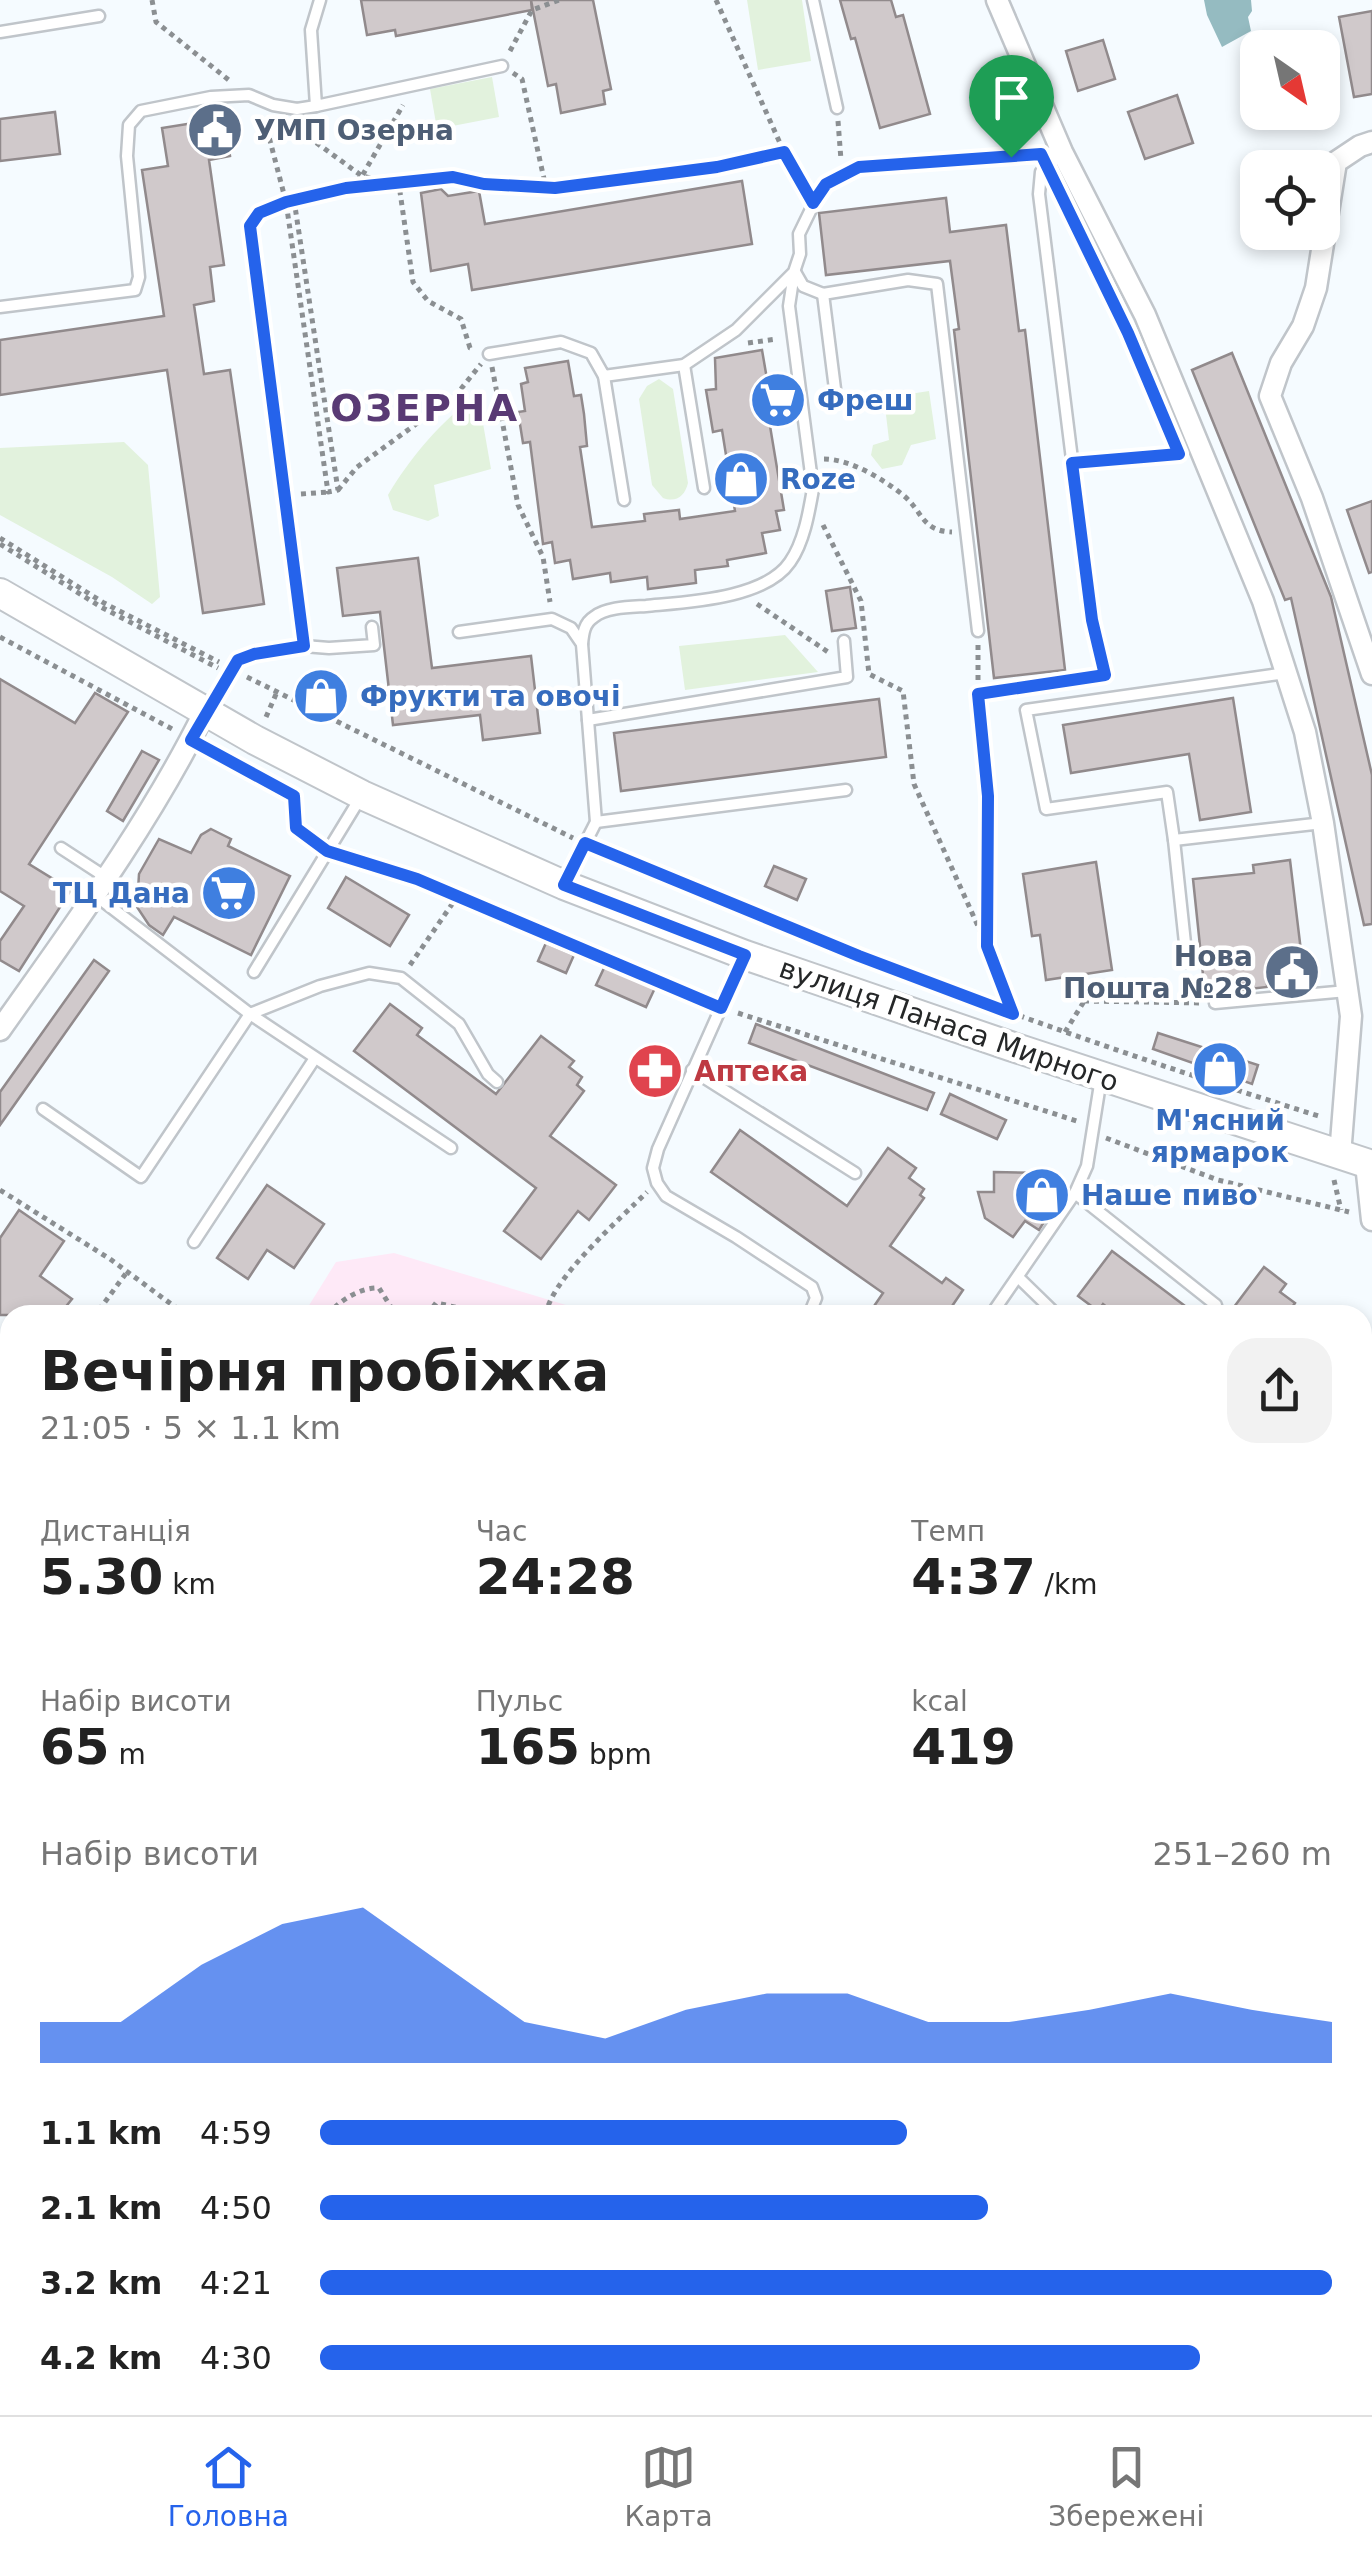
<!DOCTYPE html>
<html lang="uk">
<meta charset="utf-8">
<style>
:root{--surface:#fff;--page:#f2f2f2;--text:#222;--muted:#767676;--line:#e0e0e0;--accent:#2563eb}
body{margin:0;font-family:"DejaVu Sans",sans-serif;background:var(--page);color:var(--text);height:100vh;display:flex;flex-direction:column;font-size:38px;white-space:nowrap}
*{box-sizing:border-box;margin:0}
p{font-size:32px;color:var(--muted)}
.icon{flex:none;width:55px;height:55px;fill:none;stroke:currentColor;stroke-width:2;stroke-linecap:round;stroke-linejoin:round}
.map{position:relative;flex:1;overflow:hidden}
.details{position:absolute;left:0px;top:1305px;width:1372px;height:1110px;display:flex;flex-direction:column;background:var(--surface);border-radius:30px 30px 0 0;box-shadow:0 5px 15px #0003}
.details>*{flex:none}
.needle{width:65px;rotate:146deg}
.fabs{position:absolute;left:1240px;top:30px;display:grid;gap:20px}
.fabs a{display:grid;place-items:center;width:100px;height:100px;border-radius:20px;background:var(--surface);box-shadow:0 5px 15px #0003;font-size:50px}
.pin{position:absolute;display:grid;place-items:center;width:85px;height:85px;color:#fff;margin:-102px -42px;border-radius:50% 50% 50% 0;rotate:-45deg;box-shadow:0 0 10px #0007}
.pin .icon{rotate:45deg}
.round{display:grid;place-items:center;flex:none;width:105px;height:105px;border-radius:30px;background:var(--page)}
.overview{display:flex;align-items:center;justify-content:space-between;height:170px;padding:0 40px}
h1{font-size:55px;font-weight:600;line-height:75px}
.metrics{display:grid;grid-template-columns:repeat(3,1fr);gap:15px;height:170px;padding:10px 40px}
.metrics div{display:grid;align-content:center}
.metrics b{font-size:50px;font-weight:600}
.metrics small{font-size:28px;font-weight:400}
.metrics p{font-size:28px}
.chart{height:280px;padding:20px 40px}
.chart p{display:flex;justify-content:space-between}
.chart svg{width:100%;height:180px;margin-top:10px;fill:var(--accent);opacity:.7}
ul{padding:0 40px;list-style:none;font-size:32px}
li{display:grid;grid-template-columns:160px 120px 1fr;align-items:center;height:75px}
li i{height:25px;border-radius:12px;background:var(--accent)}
.dock{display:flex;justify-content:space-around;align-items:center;height:140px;border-top:2px solid var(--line);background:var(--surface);font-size:28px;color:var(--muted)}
.dock a{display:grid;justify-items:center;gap:5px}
.dock .selected{color:var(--accent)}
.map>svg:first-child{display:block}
.education{fill:#fee9f7}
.green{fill:#e2f2dd}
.water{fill:#95bbc1}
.building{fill:#d0c9cb;stroke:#918a8c;stroke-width:2.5}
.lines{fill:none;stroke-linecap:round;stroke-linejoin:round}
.service-casing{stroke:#c0c5ca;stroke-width:15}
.minor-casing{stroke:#c0c5ca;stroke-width:25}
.secondary-casing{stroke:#c0c5ca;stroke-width:32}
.path{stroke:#8b8f92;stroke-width:5;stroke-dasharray:5 5;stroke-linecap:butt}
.service{stroke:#fff;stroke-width:10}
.minor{stroke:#fff;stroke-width:20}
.secondary{stroke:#fff;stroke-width:28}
.route-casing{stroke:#fff;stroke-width:20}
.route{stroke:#2563eb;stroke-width:12}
.labels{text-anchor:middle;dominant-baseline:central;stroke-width:9;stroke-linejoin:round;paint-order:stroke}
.service-label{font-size:28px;font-weight:bold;fill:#4e5e75;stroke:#fff;text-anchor:start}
.shop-label{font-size:28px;font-weight:bold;fill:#366cbe;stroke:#fff;text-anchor:start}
.street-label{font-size:28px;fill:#252728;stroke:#fff}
.health-label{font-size:28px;font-weight:bold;fill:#be3a42;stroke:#fff;text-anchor:start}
.district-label{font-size:38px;font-weight:bold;letter-spacing:2.5px;fill:#593a74;stroke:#fff}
</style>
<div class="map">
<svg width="1372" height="2415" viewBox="0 0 1372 2415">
<rect width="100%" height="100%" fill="#f5fbff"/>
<!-- education -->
<g class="education">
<path d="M394,1253L599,1315H303L336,1262Z"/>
<path d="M1372,2076V2415H816L815,2405H1362V2077Z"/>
</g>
<!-- green -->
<g class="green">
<path d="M747,0H802L811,61L758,70Z"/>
<path d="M492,77L499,117L437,129L430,89Z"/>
<path d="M659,379L673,389L688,483C685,496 676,503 663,498L652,485L639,399L647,386Z"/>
<path d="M929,391L936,439L911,445L902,465L882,469L871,455L873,445L889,440L884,398Z"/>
<path d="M478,395L491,469L434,485L439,516L428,521L393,510L388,495C410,458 442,419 478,395Z"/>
<path d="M124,442L148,465L160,597L152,604L112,577L0,515V448Z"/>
<path d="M785,635L818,672L685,690L679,646Z"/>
</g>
<!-- water -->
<path class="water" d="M1204,0H1251L1252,11L1248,17L1251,31L1222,47L1207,15Z"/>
<!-- building -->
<g class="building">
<path d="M361,0H531L532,10L396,36L395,30L367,35Z"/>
<path d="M531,0H593L611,89L603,91L605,104L561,113L556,84L548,86Z"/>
<path d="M840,0H891L896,17L903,15L930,114L880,128L855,38L851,39Z"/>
<path d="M1372,11V94L1354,97L1339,17Z"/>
<path d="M1103,40L1115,79L1078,91L1066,51Z"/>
<path d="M1177,95L1193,143L1145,159L1128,112Z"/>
<path d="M55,112L60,154L0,161V119Z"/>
<path d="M225,118L230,156L209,160L224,265L210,267L214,301L194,305L204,374L230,370L264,604L203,613L167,370L0,395V340L164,316L142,170L168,166L162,128Z"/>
<path d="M742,181L752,244L472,290L468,264L431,271L421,193L441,189L448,196L479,191L485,224Z"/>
<path d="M946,198L950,232L1006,225L1019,331L1025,330L1065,670L994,678L954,330L959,329L950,261L826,275L819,213Z"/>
<path d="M762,350L768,385L779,383L785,417L769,420L784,510L776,511L780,530L762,533L766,553L727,560L728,566L695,570L696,583L648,589L647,577L611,582L610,573L573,579L570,560L555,563L552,542L543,544L530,442L523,443L518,412L525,411L521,384L528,382L525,368L568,361L574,396L581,395L584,414L587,446L580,447L592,527L645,521L644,514L679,510L680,519L735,511L722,430L713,432L706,390L716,389L715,358Z"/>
<path d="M1232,353L1331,597L1372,775V924L1364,925L1291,598L1285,600L1192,370Z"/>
<path d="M1372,501V572L1369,573L1347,510Z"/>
<path d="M418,558L432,668L531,656L540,733L483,740L480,715L393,725L380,612L343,616L337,568Z"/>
<path d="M850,587L856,628L832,631L826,591Z"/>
<path d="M0,679L75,723L95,693L128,712L29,864L71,890L19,971L0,960V941L24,906L0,891Z"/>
<path d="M1233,698L1251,812L1200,820L1189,754L1071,773L1063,725Z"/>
<path d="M879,699L886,757L621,791L614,733Z"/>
<path d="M142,751L159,760L123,821L107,811Z"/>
<path d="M211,829L231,839L228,846L290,876L251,955L174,917L163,935L149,925L137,907L139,874L159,839L191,853L201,835Z"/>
<path d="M1290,860L1304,976L1267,981V987L1205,994L1193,879L1254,873L1253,865Z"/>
<path d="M1096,862L1112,970L1046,980L1040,935L1032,936L1023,874Z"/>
<path d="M774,866L806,879L797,900L765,886Z"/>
<path d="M346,877L409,915L390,946L328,908Z"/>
<path d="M546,943L574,955L566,973L538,961Z"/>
<path d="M94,960L109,971L0,1125V1092Z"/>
<path d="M605,966L655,988L646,1007L596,985Z"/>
<path d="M390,1004L422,1028L417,1035L496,1094L541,1036L574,1061L569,1067L582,1077L577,1085L584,1091L550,1136L616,1185L589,1220L578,1211L541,1259L504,1231L536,1188L354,1051Z"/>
<path d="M756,1024L934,1093L927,1110L749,1043Z"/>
<path d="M1158,1033L1258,1065L1252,1084L1153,1049Z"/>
<path d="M950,1094L1006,1120L997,1139L941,1114Z"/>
<path d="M740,1130L847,1206L888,1148L916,1168L909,1178L924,1189L920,1195L924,1198L890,1246L942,1283L946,1278L963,1290L946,1315H868L883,1293L711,1172Z"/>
<path d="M994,1172L1048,1173L1054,1206L1039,1230L1025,1221L1013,1237L985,1218L978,1192H994Z"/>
<path d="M267,1185L324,1224L294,1268L267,1250L248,1279L217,1258Z"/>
<path d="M19,1210L64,1241L40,1276L72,1299L59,1315H0V1238Z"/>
<path d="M1112,1251L1197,1315H1117L1103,1304L1098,1311L1078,1296Z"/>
<path d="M1264,1267L1286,1284L1280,1292L1295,1303L1287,1315H1228Z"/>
</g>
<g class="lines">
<!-- service casing -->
<g class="service-casing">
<g id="service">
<path d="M320,0L311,30L316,106L502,66"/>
<path d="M813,0L837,108"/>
<path d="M0,32L99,16"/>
<path d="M1062,153L1041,172L1039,194L1092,620"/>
<path d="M795,272L803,286L823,294L908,280L937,284L978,631"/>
<path d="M823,294L835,389"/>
<path d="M0,307L135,290L139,277L127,156L129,125L141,111L211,97L249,95L273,105L297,109L316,106"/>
<path d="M489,354L561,342L591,353L604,376L684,365L736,330L794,272L800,254L799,234L817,197L827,184L859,167L1061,152"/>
<path d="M684,365L704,488"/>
<path d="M604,376L624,500"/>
<path d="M459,632L552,619L571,628L582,644L596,822L564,885"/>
<path d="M582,644C583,634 584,623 594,617C606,607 631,607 646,606C687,602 765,599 790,562C804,542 809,512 813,489L789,306L794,273"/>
<path d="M304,646L329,648L374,645L372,627"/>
<path d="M1286,673L1026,710L1046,809L1167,792L1174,840L1323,823"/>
<path d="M207,708L239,659L254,654L304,646L250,227"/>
<path d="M588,720L847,677L844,641"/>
<path d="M596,822L846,790"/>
<path d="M1174,840L1187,962"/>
<path d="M61,848L107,878"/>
<path d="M95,895L250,1014L451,1148"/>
<path d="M744,956L658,1149L653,1168L657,1183L666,1196L736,1237L812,1287L816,1298L809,1315"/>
<path d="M254,972L362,795"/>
<path d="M1215,1003L1347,991"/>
<path d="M692,1070L855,1173"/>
<path d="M43,1109L141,1177L250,1014L320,986L369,973L401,978L459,1024L488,1074L497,1082"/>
<path d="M1075,1193L1216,1305"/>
<path d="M194,1242L315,1058"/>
<path d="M1019,1278L1057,1315"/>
<path d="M991,1315L1075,1193L1087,1166L1101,1078"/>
<path d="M0,1350L10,1356"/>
<path d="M1362,1418L1372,1417"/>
<path d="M1362,1635L1372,1634"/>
<path d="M0,1649L10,1656"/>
<path d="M1362,1697V1698"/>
<path d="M1372,1738L1367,1745L1372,1779"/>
<path d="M0,1806L10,1812"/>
<path d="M1362,1894L1372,1893"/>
<path d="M0,1946L10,1933"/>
<path d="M0,2101L10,2107"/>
<path d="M0,2136L10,2143"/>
<path d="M0,2176L10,2160"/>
<path d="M659,2405V2415"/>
<path d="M781,2405V2415"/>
<path d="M435,2415L442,2405"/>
</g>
</g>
<!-- minor casing -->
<g class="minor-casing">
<g id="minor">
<path d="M997,0L1062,152L1145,315L1263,601L1305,732L1323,823L1351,1016L1340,1155"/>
<path d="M1372,142L1360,146L1336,162L1316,288L1303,326L1281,363L1270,396L1312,498L1372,674"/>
<path d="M0,1030C72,928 148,826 204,713"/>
<path d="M1366,1164L1372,1220"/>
</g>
</g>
<!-- secondary casing -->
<g class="secondary-casing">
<path id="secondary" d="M0,593L255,740L362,795L564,885L745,955L1010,1046L1372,1165"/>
</g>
<!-- path -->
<g class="path">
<path d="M152,0L156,22L230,81"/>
<path d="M716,0L784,152"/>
<path d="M510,51L532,10L559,0"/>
<path d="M513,73L522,79L546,188"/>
<path d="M838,121L841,160"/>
<path d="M292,125L362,176L399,185L413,282L428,301L461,319L470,348L473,349"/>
<path d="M349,188L453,177L484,184L555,188L717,167L784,152L804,186"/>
<path d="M294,200L286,202L328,492L338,490L294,200L346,189L362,176L403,105"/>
<path d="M259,213L286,202L268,133L262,120"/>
<path d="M748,343L777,339"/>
<path d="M492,367L518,505L543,557L550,602"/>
<path d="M824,459C850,459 883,479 903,495C923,511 921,531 952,532"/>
<path d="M1085,462L1179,454"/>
<path d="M338,490L357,467L456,395L481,364"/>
<path d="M301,494L328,492"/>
<path d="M823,525L861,601L869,674L903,691L914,784L1000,975L1012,1013"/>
<path d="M0,538L104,603L219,662"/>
<path d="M0,544L101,607L218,668"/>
<path d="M757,604L831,654"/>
<path d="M0,637L174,730"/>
<path d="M978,645V694L988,796L987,943"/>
<path d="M247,677L573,838"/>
<path d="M978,694L1105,675L1095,632"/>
<path d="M266,717L277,692"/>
<path d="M210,748L294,796L296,829L316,843"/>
<path d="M601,850C837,952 1077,1041 1322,1117"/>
<path d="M343,856L417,879L709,1003"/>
<path d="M410,965L457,897"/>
<path d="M1084,1001L1202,1003"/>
<path d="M738,1013L1080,1122"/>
<path d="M1065,1032L1098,979"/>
<path d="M1106,1138L1218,1180L1349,1212"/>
<path d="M1334,1180L1341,1210"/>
<path d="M0,1190L110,1259L186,1315"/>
<path d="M99,1310L127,1272"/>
<path d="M328,1315C338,1301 361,1287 379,1288L396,1315"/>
<path d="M427,1315L436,1303L493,1315"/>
<path d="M546,1315C549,1281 622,1217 647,1192"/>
<path d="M1362,1857L1372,1856"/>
</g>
<!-- service -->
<use href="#service" class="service"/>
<!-- minor -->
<use href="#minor" class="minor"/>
<!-- secondary -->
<use href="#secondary" class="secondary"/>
</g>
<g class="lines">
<!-- route casing -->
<g class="route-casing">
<path id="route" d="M784,152L813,203L826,184L859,167L1041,154L1128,333L1179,454L1072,463L1092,620L1105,675L978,694L988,796L987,946L1013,1014L859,956L585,843L564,885L745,955L721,1008L417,879L327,851L296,828L294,796L191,740L238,660L254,654L304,646L250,226L259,213L286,202L346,188L453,177L484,184L555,188L717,167Z"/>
</g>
<!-- route -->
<use href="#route" class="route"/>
</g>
<!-- icons -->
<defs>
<g id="civic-disc" transform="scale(2.875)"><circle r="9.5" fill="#5c6f8a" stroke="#fff"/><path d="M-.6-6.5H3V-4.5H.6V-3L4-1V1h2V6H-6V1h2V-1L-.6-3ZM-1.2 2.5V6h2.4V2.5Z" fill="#fff"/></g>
<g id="supermarket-disc" transform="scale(2.875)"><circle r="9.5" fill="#3f7fe0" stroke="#fff"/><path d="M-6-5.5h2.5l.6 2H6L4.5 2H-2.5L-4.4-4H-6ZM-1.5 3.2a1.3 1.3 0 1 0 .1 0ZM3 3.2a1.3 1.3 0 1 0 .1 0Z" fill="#fff"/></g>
<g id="shop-disc" transform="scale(2.875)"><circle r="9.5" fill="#3f7fe0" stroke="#fff"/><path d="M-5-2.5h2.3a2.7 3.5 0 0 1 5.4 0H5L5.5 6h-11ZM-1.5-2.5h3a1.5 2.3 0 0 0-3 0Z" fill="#fff"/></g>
<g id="pharmacy-disc" transform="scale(2.875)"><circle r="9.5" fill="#e0444e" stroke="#fff"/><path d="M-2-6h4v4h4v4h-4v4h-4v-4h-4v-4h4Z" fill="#fff"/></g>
</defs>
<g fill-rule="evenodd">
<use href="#civic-disc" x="215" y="130"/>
<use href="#supermarket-disc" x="778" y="400"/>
<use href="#shop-disc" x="741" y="479"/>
<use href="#shop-disc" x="321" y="696"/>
<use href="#supermarket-disc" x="229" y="893"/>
<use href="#civic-disc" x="1292" y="972"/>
<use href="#shop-disc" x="1220" y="1069"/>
<use href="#pharmacy-disc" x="655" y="1071"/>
<use href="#shop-disc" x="1042" y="1195"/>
</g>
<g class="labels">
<!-- service labels -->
<g class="service-label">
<text x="254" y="130">УМП Озерна</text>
<text x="1253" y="956" text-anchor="end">Нова<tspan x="1253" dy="32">Пошта №28</tspan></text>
</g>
<!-- shop labels -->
<g class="shop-label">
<text x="817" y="400">Фреш</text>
<text x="780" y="479">Roze</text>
<text x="360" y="696">Фрукти та овочі</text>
<text x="190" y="893" text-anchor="end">ТЦ Дана</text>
<text x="1220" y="1120" text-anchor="middle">М'ясний<tspan x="1220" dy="32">ярмарок</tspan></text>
<text x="1081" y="1195">Наше пиво</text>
</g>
<!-- street labels -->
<g class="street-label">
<text transform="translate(949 1025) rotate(19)">вулиця Панаса Мирного</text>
</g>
<!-- health labels -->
<g class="health-label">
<text x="694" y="1071">Аптека</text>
</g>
<!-- district labels -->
<g class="district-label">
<text x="425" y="408">ОЗЕРНА</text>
</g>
</g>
</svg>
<div class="fabs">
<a><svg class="needle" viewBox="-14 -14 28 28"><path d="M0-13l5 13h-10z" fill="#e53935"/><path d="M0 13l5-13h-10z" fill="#767676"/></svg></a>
<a><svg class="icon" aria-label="locate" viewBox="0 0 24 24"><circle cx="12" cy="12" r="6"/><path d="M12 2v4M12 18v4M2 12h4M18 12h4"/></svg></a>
</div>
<div class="pin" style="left:1011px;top:157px;background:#1e9e55"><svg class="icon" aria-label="arrive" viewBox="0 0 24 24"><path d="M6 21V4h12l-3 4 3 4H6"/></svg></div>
<section class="details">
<div class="overview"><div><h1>Вечірня пробіжка</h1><p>21:05 · 5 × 1.1 km</p></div><a class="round"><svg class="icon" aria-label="share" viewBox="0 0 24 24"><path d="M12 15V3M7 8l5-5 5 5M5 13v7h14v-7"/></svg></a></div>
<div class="metrics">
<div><p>Дистанція</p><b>5.30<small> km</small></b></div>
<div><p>Час</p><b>24:28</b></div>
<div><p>Темп</p><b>4:37<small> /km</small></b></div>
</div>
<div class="metrics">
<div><p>Набір висоти</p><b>65<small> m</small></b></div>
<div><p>Пульс</p><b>165<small> bpm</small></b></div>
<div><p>kcal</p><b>419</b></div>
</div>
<div class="chart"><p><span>Набір висоти</span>251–260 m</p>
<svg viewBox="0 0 160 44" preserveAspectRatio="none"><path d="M0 44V34L10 34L20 20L30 10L40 6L50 20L60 34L70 38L80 31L90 27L100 27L110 34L120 34L130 31L140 27L150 31L160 34V44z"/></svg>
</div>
<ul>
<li><b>1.1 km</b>4:59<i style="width:58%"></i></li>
<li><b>2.1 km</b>4:50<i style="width:66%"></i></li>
<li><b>3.2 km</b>4:21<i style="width:100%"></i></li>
<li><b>4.2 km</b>4:30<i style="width:87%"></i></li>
</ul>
</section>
</div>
<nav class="dock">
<a class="selected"><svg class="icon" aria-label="home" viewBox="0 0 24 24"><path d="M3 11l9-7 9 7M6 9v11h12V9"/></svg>Головна</a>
<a><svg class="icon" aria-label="map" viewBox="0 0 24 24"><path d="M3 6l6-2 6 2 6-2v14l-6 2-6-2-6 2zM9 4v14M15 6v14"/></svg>Карта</a>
<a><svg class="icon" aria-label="saved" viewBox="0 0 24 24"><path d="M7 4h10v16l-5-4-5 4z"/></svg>Збережені</a>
</nav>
